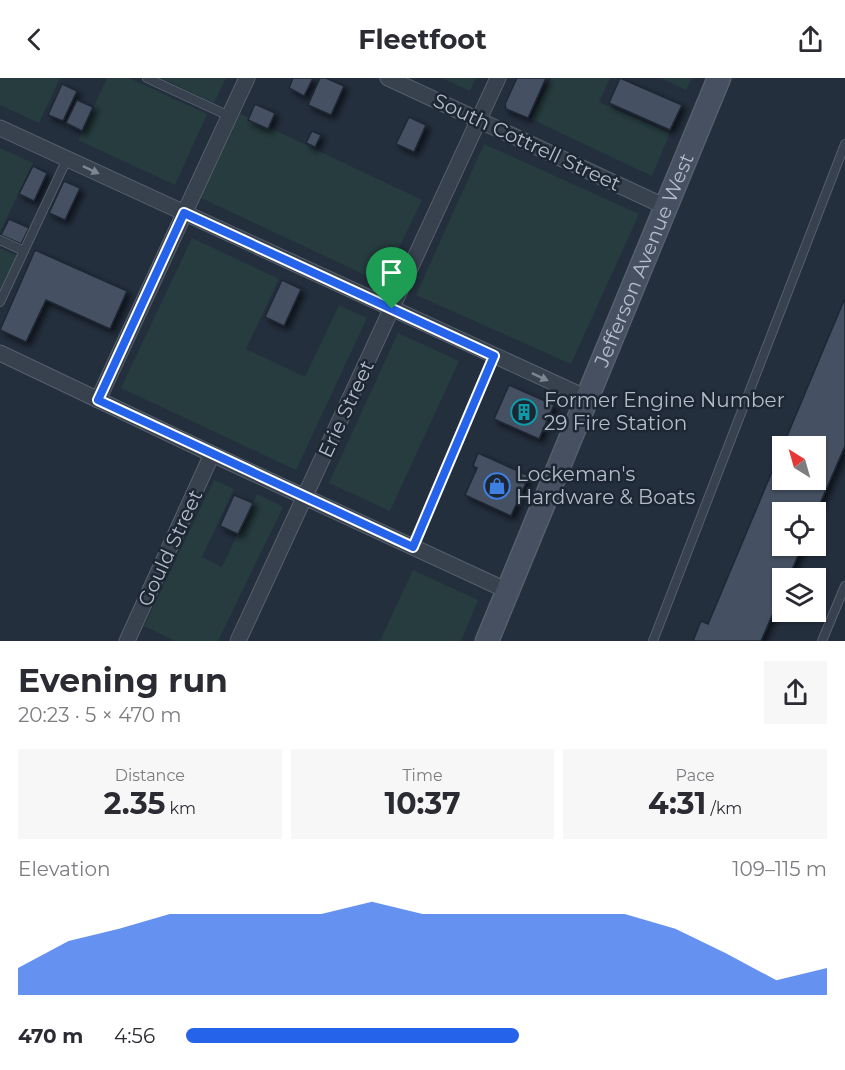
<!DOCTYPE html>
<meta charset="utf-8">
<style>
:root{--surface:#fff;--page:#f7f7f7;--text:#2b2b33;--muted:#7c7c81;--accent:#2563eb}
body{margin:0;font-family:Montserrat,sans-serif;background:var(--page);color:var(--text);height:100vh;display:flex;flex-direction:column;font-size:22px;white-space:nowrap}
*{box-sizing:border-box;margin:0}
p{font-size:20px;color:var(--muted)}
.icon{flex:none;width:33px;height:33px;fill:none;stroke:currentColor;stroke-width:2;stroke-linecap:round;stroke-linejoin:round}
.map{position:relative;height:563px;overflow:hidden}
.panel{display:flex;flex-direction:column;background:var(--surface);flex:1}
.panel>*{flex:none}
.needle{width:39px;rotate:323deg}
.fabs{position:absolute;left:772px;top:358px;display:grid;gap:12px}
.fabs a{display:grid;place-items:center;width:54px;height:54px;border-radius:0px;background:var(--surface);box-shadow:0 2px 4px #0004;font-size:30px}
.pin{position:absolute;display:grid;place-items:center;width:51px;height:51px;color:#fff;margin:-62px -26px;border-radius:50% 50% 50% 0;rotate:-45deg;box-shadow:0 0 6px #0007}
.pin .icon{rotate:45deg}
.round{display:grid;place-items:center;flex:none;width:63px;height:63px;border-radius:0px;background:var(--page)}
.head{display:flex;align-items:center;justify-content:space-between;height:102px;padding:0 18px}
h1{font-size:33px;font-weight:700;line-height:45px}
.metrics{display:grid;grid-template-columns:repeat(3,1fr);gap:9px;height:102px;padding:6px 18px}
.metrics div{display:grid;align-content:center;border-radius:0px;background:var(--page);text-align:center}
.metrics b{font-size:30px;font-weight:700}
.metrics small{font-size:16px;font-weight:400}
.metrics p{font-size:16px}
.chart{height:168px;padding:12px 18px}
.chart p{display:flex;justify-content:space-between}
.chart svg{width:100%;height:108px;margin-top:6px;fill:var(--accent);opacity:.7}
ul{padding:0 18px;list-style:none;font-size:20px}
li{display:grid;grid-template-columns:96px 72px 1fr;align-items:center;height:45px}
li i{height:15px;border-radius:8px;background:var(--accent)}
header{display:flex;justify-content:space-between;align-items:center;height:78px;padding:0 18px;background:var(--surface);font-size:27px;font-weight:700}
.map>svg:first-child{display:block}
.green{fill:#263c3f}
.building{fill:#455162;stroke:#1f2835;stroke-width:1.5;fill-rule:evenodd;filter:url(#shadow)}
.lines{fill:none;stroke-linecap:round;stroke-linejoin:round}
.lane-casing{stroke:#565f6c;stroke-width:10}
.street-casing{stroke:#565f6c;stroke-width:17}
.secondary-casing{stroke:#565f6c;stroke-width:25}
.lane{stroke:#38414e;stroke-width:8}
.street{stroke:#38414e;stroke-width:15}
.secondary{stroke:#465061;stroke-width:22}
.oneway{fill:#7c8592}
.route-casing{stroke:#fff;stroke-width:12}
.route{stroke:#2563eb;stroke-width:8}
.labels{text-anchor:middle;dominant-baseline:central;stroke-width:5;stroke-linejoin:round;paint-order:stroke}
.street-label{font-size:20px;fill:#b4bcc9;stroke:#1d2633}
.poi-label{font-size:20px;fill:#b4bcc9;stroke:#1d2633;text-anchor:start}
</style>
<header><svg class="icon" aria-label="back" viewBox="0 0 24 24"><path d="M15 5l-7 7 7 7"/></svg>Fleetfoot<svg class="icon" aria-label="share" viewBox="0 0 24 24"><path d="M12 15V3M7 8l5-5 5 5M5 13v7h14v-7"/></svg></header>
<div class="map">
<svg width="845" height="563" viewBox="0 0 845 563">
<defs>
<filter id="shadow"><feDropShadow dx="4" dy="4" stdDeviation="3" flood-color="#0009"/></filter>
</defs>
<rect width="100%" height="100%" fill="#242f3e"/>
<!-- green -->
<g class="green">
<path d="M0,0H60L39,45L0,27Z"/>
<path d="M107,0H129L207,36L175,107L78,62Z"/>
<path d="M161,0H226L214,25Z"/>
<path d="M442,0H476L470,13Z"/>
<path d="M551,0H610L599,24L670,55L652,98L531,41Z"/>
<path d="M661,0H692L686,12Z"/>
<path d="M239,35L422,122L382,205L199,119Z"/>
<path d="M484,66L639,136L571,286L416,217Z"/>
<path d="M0,70L33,85L0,154Z"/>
<path d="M192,160L279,201L246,271L305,299L339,227L367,240L296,392L121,310Z"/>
<path d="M0,170L18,178L0,216Z"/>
<path d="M398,255L459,283L390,433L329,405Z"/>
<path d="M214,402L234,411L202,479L222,489L257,416L283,429L218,563H175L144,548Z"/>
<path d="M413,492L478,522L461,563H380Z"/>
</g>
<!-- building -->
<g class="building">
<path d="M293,0H313L304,18L289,10Z"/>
<path d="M320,0H326L344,8L331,37L308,27Z"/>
<path d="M517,0H546L528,40L506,31L505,26Z"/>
<path d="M620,0L682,27L670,52L609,25Z"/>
<path d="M62,6L77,13L63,43L48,37Z"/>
<path d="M77,22L93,29L82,53L66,45Z"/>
<path d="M255,26L275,35L268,51L248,42Z"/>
<path d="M409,39L426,47L414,74L396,66Z"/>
<path d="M312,53L321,57L315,69L306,65Z"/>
<path d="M33,88L47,95L34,123L19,116Z"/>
<path d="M64,103L80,110L65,142L49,135Z"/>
<path d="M9,141L29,150L21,166L1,157Z"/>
<path d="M35,172L127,213L110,251L46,222L26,264L0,252Z"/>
<path d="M282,202L301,211L284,248L265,239Z"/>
<path d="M845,220V368L816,435H783V468H802L788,501H783V512L761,563H693L701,543L708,546ZM783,369H816V402H783Z"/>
<path d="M509,307L554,327L539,361L494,341Z"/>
<path d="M478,375L529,398L511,438L465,417L477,390L473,388Z"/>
<path d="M234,417L253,425L238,456L220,448Z"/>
</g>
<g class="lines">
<!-- lane casing -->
<g class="lane-casing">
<g id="lane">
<path d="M147,0L229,38"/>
<path d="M0,162L24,173"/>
<path d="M0,224L67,81"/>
<path d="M413,469L494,278"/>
<path d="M653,563L845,66"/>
<path d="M822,563L845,508"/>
</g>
</g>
<!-- street casing -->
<g class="street-casing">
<g id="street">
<path d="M388,0L666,129"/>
<path d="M0,50L587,320"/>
<path d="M0,275L212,376L508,513"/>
<path d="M98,322L247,0"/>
<path d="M127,563L212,376"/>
<path d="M238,563L498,0"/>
</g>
</g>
<!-- secondary casing -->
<g class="secondary-casing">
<g id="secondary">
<path id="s1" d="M487,563L719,0"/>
</g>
</g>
<!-- lane -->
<use href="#lane" class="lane"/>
<!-- street -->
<use href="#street" class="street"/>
<!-- secondary -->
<use href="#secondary" class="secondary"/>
</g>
<!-- one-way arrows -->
<defs><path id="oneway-solid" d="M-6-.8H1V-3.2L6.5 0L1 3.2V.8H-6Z" transform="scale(1.5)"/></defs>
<g class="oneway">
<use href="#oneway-solid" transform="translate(91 92) rotate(25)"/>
<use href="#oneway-solid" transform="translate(540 299) rotate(25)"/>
</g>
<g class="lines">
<!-- route casing -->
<g class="route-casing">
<path id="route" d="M184,135L494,278L413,469L98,322Z"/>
</g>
<!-- route -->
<use href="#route" class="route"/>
</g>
<!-- icons -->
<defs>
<g id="building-ring" transform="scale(1.35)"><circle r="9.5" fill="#1d2633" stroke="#0f9aa8" stroke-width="1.5"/><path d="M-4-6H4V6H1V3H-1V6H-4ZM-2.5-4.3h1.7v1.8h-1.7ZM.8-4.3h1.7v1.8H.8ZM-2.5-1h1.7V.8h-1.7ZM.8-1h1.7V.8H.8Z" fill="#0f9aa8"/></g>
<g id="shop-ring" transform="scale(1.35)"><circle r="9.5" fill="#1d2633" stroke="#3f7fe0" stroke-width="1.5"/><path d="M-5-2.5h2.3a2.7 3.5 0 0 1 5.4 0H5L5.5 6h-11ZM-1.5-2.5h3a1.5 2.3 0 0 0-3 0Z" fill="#3f7fe0"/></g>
</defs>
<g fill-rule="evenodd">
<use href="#building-ring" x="524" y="334"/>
<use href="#shop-ring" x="497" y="408"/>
</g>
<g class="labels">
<!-- street labels -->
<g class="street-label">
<text transform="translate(527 64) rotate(25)">South Cottrell Street</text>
<text stroke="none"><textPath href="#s1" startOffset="412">Jefferson Avenue West</textPath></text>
<text transform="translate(346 331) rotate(-65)">Erie Street</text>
<text transform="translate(170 470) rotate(-65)">Gould Street</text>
</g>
<!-- poi labels -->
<g class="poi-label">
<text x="544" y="322">Former Engine Number<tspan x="544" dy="23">29 Fire Station</tspan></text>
<text x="516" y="396">Lockeman's<tspan x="516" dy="23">Hardware &amp; Boats</tspan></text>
</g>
</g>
</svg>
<div class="fabs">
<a><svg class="needle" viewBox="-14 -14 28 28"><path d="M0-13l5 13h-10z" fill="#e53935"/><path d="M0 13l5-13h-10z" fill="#7c7c81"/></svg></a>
<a><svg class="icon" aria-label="locate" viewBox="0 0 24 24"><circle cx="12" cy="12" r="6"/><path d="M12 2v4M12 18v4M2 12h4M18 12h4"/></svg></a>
<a><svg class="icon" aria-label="layers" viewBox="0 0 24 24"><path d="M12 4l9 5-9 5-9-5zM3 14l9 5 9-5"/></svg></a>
</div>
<div class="pin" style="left:392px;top:231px;background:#1e9e55"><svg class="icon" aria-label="arrive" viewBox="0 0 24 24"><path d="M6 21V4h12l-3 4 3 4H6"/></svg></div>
</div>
<section class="panel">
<div class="head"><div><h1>Evening run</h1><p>20:23 · 5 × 470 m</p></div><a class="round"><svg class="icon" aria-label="share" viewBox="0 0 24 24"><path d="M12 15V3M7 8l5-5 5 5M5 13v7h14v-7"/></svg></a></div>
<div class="metrics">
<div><p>Distance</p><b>2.35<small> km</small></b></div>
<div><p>Time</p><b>10:37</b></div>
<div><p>Pace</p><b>4:31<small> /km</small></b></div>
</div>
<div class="chart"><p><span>Elevation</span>109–115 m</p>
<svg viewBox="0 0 160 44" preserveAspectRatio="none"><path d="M0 44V33L10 22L20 17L30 11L40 11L50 11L60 11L70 6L80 11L90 11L100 11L110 11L120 11L130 17L140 27L150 38L160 33V44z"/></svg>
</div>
<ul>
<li><b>470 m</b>4:56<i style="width:52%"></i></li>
</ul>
</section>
